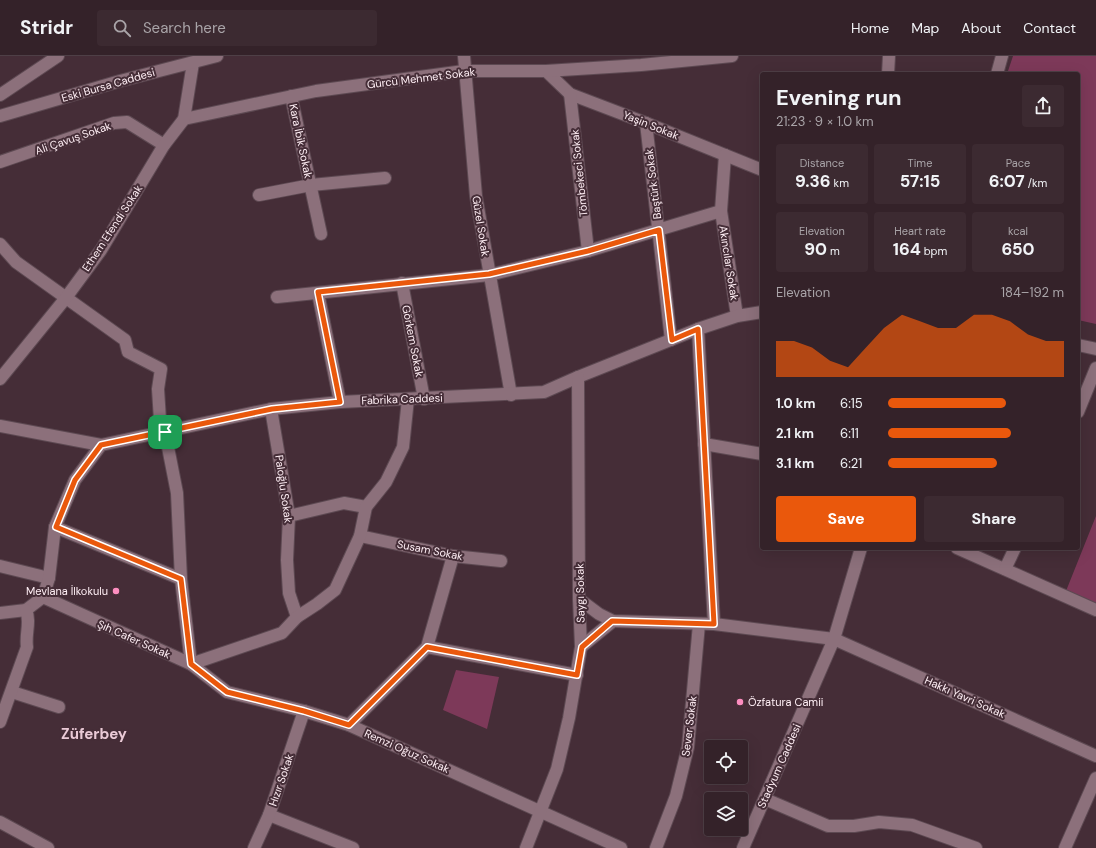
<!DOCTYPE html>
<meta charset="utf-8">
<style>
:root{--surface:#342229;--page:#3c2a31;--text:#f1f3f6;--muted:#a9a4a8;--line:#4e3f46;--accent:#ea580c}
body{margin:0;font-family:"DM Sans",sans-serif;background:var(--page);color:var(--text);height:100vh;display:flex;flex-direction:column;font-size:15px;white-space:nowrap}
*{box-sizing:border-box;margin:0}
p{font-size:13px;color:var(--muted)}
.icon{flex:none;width:22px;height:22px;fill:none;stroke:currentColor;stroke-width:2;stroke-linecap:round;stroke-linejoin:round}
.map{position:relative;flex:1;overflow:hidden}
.sheet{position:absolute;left:760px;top:16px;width:320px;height:478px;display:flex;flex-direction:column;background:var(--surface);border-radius:4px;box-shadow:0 4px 16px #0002,0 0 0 1px var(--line)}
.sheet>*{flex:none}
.tools{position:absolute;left:704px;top:684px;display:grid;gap:8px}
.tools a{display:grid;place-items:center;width:44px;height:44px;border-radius:4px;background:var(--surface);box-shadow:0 4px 16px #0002,0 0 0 1px var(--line);font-size:20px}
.pin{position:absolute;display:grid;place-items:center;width:34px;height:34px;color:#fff;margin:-17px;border-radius:8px;box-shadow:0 2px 6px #0006}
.round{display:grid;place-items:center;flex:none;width:42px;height:42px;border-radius:4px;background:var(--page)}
.head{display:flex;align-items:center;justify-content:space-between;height:68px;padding:0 16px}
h1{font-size:22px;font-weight:700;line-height:30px}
.stats{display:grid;grid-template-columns:repeat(3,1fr);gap:6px;height:68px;padding:4px 16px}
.stats div{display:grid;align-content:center;border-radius:4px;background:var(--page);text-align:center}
.stats b{font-size:17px;font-weight:700}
.stats small{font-size:11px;font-weight:400}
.stats p{font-size:11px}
.chart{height:112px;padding:8px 16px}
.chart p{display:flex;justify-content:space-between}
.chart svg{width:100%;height:72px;margin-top:4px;fill:var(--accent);opacity:.7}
.action{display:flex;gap:8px;margin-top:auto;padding:8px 16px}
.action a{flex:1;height:46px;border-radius:4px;background:var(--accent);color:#fff;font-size:16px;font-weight:700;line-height:46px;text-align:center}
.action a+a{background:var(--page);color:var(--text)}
ul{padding:0 16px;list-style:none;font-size:13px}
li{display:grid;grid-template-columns:64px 48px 1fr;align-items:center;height:30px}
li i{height:10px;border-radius:5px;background:var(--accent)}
header{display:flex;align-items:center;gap:24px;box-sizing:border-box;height:56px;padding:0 20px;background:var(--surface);border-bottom:1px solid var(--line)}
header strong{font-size:19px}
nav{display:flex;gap:22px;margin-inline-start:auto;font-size:14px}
.search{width:280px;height:36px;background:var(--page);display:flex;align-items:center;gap:10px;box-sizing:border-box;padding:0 14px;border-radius:4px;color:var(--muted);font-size:15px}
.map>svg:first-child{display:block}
.green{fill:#7d3959}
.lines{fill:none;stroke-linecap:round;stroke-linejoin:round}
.minor-casing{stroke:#5d4952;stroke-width:14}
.tertiary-casing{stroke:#5d4952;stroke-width:14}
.minor{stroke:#8c707b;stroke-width:12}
.tertiary{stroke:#8c707b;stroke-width:12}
.route-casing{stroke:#fff;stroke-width:8}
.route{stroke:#ea580c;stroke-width:5}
.poi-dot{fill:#fd8ec0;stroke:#452d37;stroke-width:1.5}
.labels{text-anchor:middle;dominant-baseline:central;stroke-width:4;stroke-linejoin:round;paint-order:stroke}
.street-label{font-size:11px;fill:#ffeff5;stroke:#452d37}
.poi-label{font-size:11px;fill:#ffeff5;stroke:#452d37;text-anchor:end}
.district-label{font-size:15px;font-weight:bold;fill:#eacad6;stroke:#452d37}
</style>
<header>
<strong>Stridr</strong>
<div class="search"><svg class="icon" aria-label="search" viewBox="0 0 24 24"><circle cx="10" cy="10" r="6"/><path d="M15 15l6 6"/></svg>Search here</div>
<nav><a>Home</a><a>Map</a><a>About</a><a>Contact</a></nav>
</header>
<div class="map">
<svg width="1096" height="792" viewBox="0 0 1096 792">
<rect width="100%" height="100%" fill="#452d37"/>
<!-- green -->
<g class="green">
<path d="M1013,0H1096V268L1078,264V18H1007Z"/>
<path d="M1096,460V547L1066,535Z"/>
<path d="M456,614L499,621L487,673L443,654Z"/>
</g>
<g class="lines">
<!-- minor casing -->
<g class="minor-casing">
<g id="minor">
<path d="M464,0L476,140L511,339"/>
<path d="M546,15L570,38L646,67L762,114"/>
<path d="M888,18L889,0"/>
<path d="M570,38L588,195"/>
<path d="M291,40L321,178"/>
<path d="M184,63L316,35L464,15H546L641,9L732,0"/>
<path d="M646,67L671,284"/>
<path d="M0,106L114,67L127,66L164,89"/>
<path d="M259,139L311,129L385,122"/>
<path d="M721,155L737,260"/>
<path d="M0,188L16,206L125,284L128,296L161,313L158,333L160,364L165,376L177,437L181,523L191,608L227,636L304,655L349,669L621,792"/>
<path d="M402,227L424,343"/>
<path d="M318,237L340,346"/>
<path d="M277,241L489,219L588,195L721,155L725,99"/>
<path d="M698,273L714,568"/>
<path d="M1078,289L1096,293"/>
<path d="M0,323L65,243L101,194L164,89L184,63L193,7"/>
<path d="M271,353L289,460L287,504L289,537L297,561"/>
<path d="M1078,356L1096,312"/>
<path d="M0,370L101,389"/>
<path d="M704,388L762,398"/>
<path d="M289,460L344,447L366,451"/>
<path d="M55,471L181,523"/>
<path d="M360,480L453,500L501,505"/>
<path d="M957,492L1096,554"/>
<path d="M0,510L49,522"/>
<path d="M1005,513L1015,492"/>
<path d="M43,541L49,522L55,471L75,424L101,389L271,353L340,346L544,336L578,321L698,273L737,260L762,256"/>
<path d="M43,541L191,608L282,577L297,561L317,548L335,534L360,480L366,451L386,426L403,391L408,343"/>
<path d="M579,543L599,558L613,565L714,568L834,583L1096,700"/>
<path d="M0,557L26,554L43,541"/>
<path d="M427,591L577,619"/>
<path d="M581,591L613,565"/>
<path d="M12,636L59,651"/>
<path d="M0,666L27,591C25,578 31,566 26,554"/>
<path d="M349,669L427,591L453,500"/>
<path d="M765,743L828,770H854L879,766L912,769L976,792"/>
<path d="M269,759L353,792"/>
<path d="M0,766L48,792"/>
<path d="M254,792L269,759L304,655"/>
<path d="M526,792L557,713L569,662L581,591L579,543L578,321"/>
<path d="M656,792L676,740L688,691L699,568"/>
<path d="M1065,792L1096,722"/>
</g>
</g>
<!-- tertiary casing -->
<g class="tertiary-casing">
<g id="tertiary">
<path d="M997,18L1002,0"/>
<path d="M0,39L58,0"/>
<path d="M0,60L120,25L217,0"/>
<path d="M743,792L834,583L861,492"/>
</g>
</g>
<!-- minor -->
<use href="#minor" class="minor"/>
<!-- tertiary -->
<use href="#tertiary" class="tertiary"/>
</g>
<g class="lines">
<!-- route casing -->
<g class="route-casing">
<path id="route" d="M659,174L672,284L698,273L714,568L612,565L582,591L577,619L427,591L349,669L304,655L227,636L191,608L181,523L56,471L75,424L101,389L272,353L340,346L318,236L489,218L588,195Z"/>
</g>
<!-- route -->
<use href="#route" class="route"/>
</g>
<!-- markers -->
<g class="poi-dot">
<circle cx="116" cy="535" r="4"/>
<circle cx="740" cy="646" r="4"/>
</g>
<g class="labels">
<!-- street labels -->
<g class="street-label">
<text transform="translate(421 22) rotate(-7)">Gürcü Mehmet Sokak</text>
<text transform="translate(108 29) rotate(-16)">Eski Bursa Caddesi</text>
<text transform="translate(651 69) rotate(22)">Yaşin Sokak</text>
<text transform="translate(73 82) rotate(-19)">Ali Çavuş Sokak</text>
<text transform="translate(301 85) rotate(78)">Kara İbik Sokak</text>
<text transform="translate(579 117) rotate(-96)">Tömbekeci Sokak</text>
<text transform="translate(653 128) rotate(-97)">Baştürk Sokak</text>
<text transform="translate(481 170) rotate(81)">Güzel Sokak</text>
<text transform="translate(112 172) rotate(-57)">Ethem Efendi Sokak</text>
<text transform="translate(729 207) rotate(81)">Akıncılar Sokak</text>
<text transform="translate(413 285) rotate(79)">Görkem Sokak</text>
<text transform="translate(402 343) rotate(-2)">Fabrika Caddesi</text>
<text transform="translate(284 433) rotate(82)">Paloğlu Sokak</text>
<text transform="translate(430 494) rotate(11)">Susam Sokak</text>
<text transform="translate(580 537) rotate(-91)">Saygı Sokak</text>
<text transform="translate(134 583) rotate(24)">Şıh Cafer Sokak</text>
<text transform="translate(965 641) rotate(24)">Hakkı Yavri Sokak</text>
<text transform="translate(689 670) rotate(-83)">Sever Sokak</text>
<text transform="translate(407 695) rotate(24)">Remzi Oğuz Sokak</text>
<text transform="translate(779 710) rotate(-66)">Stadyum Caddesi</text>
<text transform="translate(281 724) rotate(-71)">Hızır Sokak</text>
</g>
<!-- poi labels -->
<g class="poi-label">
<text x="108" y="535">Mevlana İlkokulu</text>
<text x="748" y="646" text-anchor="start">Özfatura Camii</text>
</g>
<!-- district labels -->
<g class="district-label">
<text x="94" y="678">Züferbey</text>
</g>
</g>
</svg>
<div class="tools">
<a><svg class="icon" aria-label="locate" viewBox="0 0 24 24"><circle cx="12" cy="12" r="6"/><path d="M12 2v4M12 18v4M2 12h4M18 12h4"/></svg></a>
<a><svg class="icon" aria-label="layers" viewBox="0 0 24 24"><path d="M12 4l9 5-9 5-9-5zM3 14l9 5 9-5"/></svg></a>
</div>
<div class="pin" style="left:165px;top:376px;background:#1e9e55"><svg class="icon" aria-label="arrive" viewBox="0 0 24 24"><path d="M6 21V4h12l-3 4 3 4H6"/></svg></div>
<section class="sheet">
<div class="head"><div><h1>Evening run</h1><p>21:23 · 9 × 1.0 km</p></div><a class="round"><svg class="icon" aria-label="share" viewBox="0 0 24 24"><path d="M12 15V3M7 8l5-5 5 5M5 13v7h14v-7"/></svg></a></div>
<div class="stats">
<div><p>Distance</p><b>9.36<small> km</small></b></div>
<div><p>Time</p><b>57:15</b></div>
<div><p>Pace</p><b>6:07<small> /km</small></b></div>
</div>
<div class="stats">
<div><p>Elevation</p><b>90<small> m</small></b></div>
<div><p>Heart rate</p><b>164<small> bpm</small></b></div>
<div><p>kcal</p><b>650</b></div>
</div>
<div class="chart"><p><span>Elevation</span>184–192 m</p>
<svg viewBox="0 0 160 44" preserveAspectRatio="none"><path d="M0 44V22L10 22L20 26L30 34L40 38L50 26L60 14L70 6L80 10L90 14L100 14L110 6L120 6L130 10L140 18L150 22L160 22V44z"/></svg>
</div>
<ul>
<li><b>1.0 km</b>6:15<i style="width:67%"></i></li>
<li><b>2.1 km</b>6:11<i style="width:70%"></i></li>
<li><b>3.1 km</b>6:21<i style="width:62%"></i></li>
</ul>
<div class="action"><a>Save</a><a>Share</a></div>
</section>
</div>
